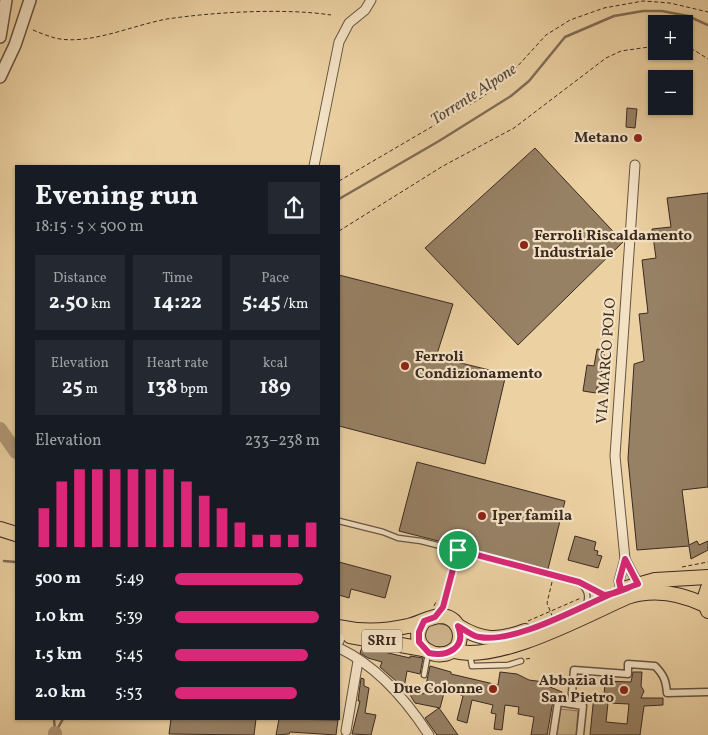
<!DOCTYPE html>
<meta charset="utf-8">
<style>
:root{--surface:#171b24;--page:#242831;--text:#f1f3f6;--muted:#9ea1a6;--accent:#db2777}
body{margin:0;font-family:Vollkorn,serif;background:var(--page);color:var(--text);height:100vh;display:flex;flex-direction:column;font-size:19px;white-space:nowrap}
*{box-sizing:border-box;margin:0}
p{font-size:16px;color:var(--muted)}
.icon{flex:none;width:28px;height:28px;fill:none;stroke:currentColor;stroke-width:2;stroke-linecap:round;stroke-linejoin:round}
.map{position:relative;flex:1;overflow:hidden}
.drawer{position:absolute;left:15px;top:165px;width:325px;height:555px;display:flex;flex-direction:column;background:var(--surface);border-radius:0px;box-shadow:0 1px 4px #0004}
.drawer>*{flex:none}
.buttons{position:absolute;left:648px;top:15px;display:grid;gap:10px}
.buttons a{display:grid;place-items:center;width:45px;height:45px;border-radius:0px;background:var(--surface);box-shadow:0 1px 4px #0004;font-size:25px}
.pin{position:absolute;display:grid;place-items:center;width:42px;height:42px;color:#fff;margin:-21px;border:2px solid #fff;border-radius:50%;box-shadow:0 1px 5px #0007}
.round{display:grid;place-items:center;flex:none;width:52px;height:52px;border-radius:0px;background:var(--page)}
.headline{display:flex;align-items:center;justify-content:space-between;height:85px;padding:0 20px}
h1{font-size:28px;font-weight:700;line-height:38px}
.stats{display:grid;grid-template-columns:repeat(3,1fr);gap:8px;height:85px;padding:5px 20px}
.stats div{display:grid;align-content:center;border-radius:0px;background:var(--page);text-align:center}
.stats b{font-size:21px;font-weight:700}
.stats small{font-size:14px;font-weight:400}
.stats p{font-size:14px}
.chart{height:140px;padding:10px 20px}
.chart p{display:flex;justify-content:space-between}
.chart svg{width:100%;height:90px;margin-top:5px;stroke:var(--accent);stroke-width:6}
ul{padding:0 20px;list-style:none;font-size:16px}
li{display:grid;grid-template-columns:80px 60px 1fr;align-items:center;height:38px}
li i{height:12px;border-radius:6px;background:var(--accent)}
.map>svg:first-child{display:block}
.green{fill:#ceb58d;stroke:#847057}
.lines{fill:none;stroke-linecap:round;stroke-linejoin:round}
.stream{stroke:#806c55;stroke-width:2.5}
.river{stroke:#af9877;stroke-width:14}
.building{fill:#978165;stroke:#3a2a21;fill-rule:evenodd}
.service-casing{stroke:#665442;stroke-width:7}
.pedestrian-casing{stroke:#665442;stroke-width:9}
.minor-casing{stroke:#665442;stroke-width:11}
.tertiary-casing{stroke:#665442;stroke-width:14}
.primary-casing{stroke:#3a2a21;stroke-width:16}
.path{stroke:#3a2a21;stroke-width:1;stroke-dasharray:4 2.5;stroke-linecap:butt}
.service{stroke:#f3e1c3;stroke-width:4.5}
.pedestrian{stroke:#f3e1c3;stroke-width:6}
.minor{stroke:#f3e1c3;stroke-width:9}
.tertiary{stroke:#f3e1c3;stroke-width:11}
.primary{stroke:#ecd1a3;stroke-width:14}
.route-casing{stroke:#fff;stroke-width:10}
.route{stroke:#db2777;stroke-width:6}
.poi-dot{fill:#8f2418;stroke:#f3e1c3;stroke-width:2}
.labels{text-anchor:middle;dominant-baseline:central;stroke-width:4.5;stroke-linejoin:round;paint-order:stroke}
.shield{fill:#f3e1c3;stroke:#726152;stroke-width:1}
.shield-label{font-size:14px;font-weight:bold;fill:#3a2a21}
.poi-label{font-size:15px;font-weight:bold;fill:#3a2a21;stroke:#f3e1c3;text-anchor:end}
.street-label{font-size:15px;fill:#3a2a21;stroke:#f3e1c3}
.water-label{font-size:16px;font-style:italic;fill:#574636;stroke:#f3e1c3}
</style>
<div class="map">
<svg width="708" height="735" viewBox="0 0 708 735">
<rect width="100%" height="100%" fill="#ecd1a3"/>
<filter id="stains"><feTurbulence type="fractalNoise" baseFrequency=".004" numOctaves="4"/><feColorMatrix values="0 0 0 0 .2 0 0 0 0 .09 0 0 0 0 .02 0 0 0 .5 -.17"/></filter>
<radialGradient id="worn" r=".72"><stop offset=".6" stop-color="#630" stop-opacity="0"/><stop offset="1" stop-color="#630" stop-opacity=".3"/></radialGradient>
<!-- green -->
<g class="green">
<path d="M434,623C446,624 452,626 455,638L449,647L435,648L427,644L424,632L427,626Z"/>
<path d="M561,709L578,711L576,735H556Z"/>
</g>
<g class="lines">
<!-- stream -->
<g class="stream">
<path d="M339,199L439,141L511,96L529,81L565,37L614,16L643,11H662L688,16L708,25"/>
<path d="M4,561L16,562"/>
<path d="M54,719L55,731"/>
<path d="M55,733L63,719"/>
</g>
<!-- river -->
<g class="river">
<path d="M0,429L16,452"/>
<path d="M55,735V733"/>
</g>
</g>
<!-- building -->
<g class="building">
<path d="M627,108L637,109L635,128L626,127Z"/>
<path d="M535,148L623,242L518,345L425,248Z"/>
<path d="M708,193V487L682,490L689,545L697,541L699,545L708,541V550L691,559L689,546L637,550L628,459L634,364L644,361L639,314L648,313L642,260L656,258L652,229L671,227L667,198Z"/>
<path d="M339,275L453,304L436,357L506,374L485,464L339,426Z"/>
<path d="M597,349L605,350L599,387H597L596,393L583,391L587,365L594,366Z"/>
<path d="M417,462L565,501L548,569L399,531Z"/>
<path d="M575,536L596,542L594,550L598,551L597,555L602,556L598,568L568,560Z"/>
<path d="M339,562L391,576L385,598L351,589L349,598L339,595Z"/>
<path d="M362,647L410,658V656L423,658L420,674L407,671L404,688L380,667L382,662L368,658L360,653Z"/>
<path d="M430,666L451,672V674L498,685L500,672L517,674L529,680L544,682L543,684L562,692L561,697L556,698L553,701L547,735H531L534,717L518,714L519,707L505,705L502,730L494,729L496,714L491,713L493,705L472,700L467,723L457,720L463,696L451,691L450,694L444,693L440,708L415,703L407,690L424,694Z"/>
<path d="M633,672H642L641,686L644,691L641,698H663V705L644,706L640,735H590L594,695L604,696L605,681L631,682ZM608,703L629,704L627,724L606,722Z"/>
<path d="M361,678L364,679V686L369,688L365,713L376,715L371,735L352,734L360,701H358Z"/>
<path d="M439,708L444,715L458,735H437L425,718Z"/>
<path d="M171,719H256L254,735L169,734Z"/>
<path d="M279,719L338,720L336,735L290,732L289,734L276,735Z"/>
</g>
<g class="lines">
<!-- service casing -->
<g class="service-casing">
<g id="service">
<path d="M339,521L383,532L398,538L421,541L575,580C587,584 595,593 608,595"/>
<path d="M580,583C587,590 589,595 586,605"/>
<path d="M438,613L444,603L457,550"/>
<path d="M470,655L472,666L508,665L521,661"/>
<path d="M424,675L428,654"/>
</g>
</g>
<!-- pedestrian casing -->
<g class="pedestrian-casing">
<g id="pedestrian">
<path d="M571,704L574,670L628,674V664L655,666C664,675 666,681 667,693L708,692"/>
<path d="M553,735L558,702L583,706L580,735"/>
</g>
</g>
<!-- minor casing -->
<g class="minor-casing">
<g id="minor">
<path d="M635,165L615,456L625,559L638,584"/>
<path d="M314,166L339,42L349,23L365,10L371,0"/>
<path d="M621,590L619,581L625,559"/>
<path d="M339,641L341,634"/>
<path d="M339,648C377,666 407,701 429,735"/>
<path d="M346,731L358,661"/>
</g>
</g>
<!-- tertiary casing -->
<g class="tertiary-casing">
<g id="tertiary">
<path d="M0,37L6,0"/>
<path d="M0,77L15,45L30,0"/>
</g>
</g>
<!-- primary casing -->
<g class="primary-casing">
<g id="primary">
<path d="M0,529L16,534"/>
<path d="M708,588L704,600L708,611"/>
<path d="M623,589L655,580L708,577"/>
<path d="M458,626C482,641 499,641 525,631"/>
<path d="M339,627C361,632 386,631 408,626C419,624 430,616 441,616C458,617 464,634 457,647C439,666 404,645 424,621"/>
<path d="M350,636L423,649"/>
<path d="M454,651C499,663 584,616 627,597C654,588 680,593 705,605"/>
</g>
</g>
<!-- path -->
<g class="path">
<path d="M33,30C40,33 48,36 55,38C88,46 133,25 167,19C214,12 285,8 331,15"/>
<path d="M684,48L694,50L708,59"/>
<path d="M339,181L481,98L505,80L546,35L570,20L604,8L643,1L670,3L708,12"/>
<path d="M339,231L443,166L514,128L606,58L621,51L656,46"/>
<path d="M682,567L708,562"/>
<path d="M552,582L547,603L553,618"/>
<path d="M434,606L437,600"/>
<path d="M528,621L581,598"/>
<path d="M526,659L532,658"/>
</g>
<!-- service -->
<use href="#service" class="service"/>
<!-- pedestrian -->
<use href="#pedestrian" class="pedestrian"/>
<!-- minor -->
<use href="#minor" class="minor"/>
<!-- tertiary -->
<use href="#tertiary" class="tertiary"/>
<!-- primary -->
<use href="#primary" class="primary"/>
</g>
<g class="lines">
<!-- route casing -->
<g class="route-casing">
<path id="route" d="M458,550L443,607L435,617L424,621L419,632V642L429,653C447,657 467,648 458,626C465,630 472,636 479,637C517,644 584,604 621,590L619,581L625,559L638,584C628,587 614,595 604,595L579,582L458,550"/>
</g>
<!-- route -->
<use href="#route" class="route"/>
</g>
<!-- markers -->
<g class="poi-dot">
<circle cx="638" cy="138" r="5"/>
<circle cx="524" cy="245" r="5"/>
<circle cx="405" cy="366" r="5"/>
<circle cx="482" cy="516" r="5"/>
<circle cx="493" cy="689" r="5"/>
<circle cx="624" cy="690" r="5"/>
</g>
<g class="labels">
<!-- shield labels -->
<rect class="shield" x="362" y="629.5" width="40" height="23" rx="4"/>
<g class="shield-label">
<text x="382" y="641">SR11</text>
</g>
<!-- poi labels -->
<g class="poi-label">
<text x="628" y="138">Metano</text>
<text x="534" y="236" text-anchor="start">Ferroli Riscaldamento<tspan x="534" dy="17">Industriale</tspan></text>
<text x="415" y="357" text-anchor="start">Ferroli<tspan x="415" dy="17">Condizionamento</tspan></text>
<text x="492" y="516" text-anchor="start">Iper famila</text>
<text x="614" y="681">Abbazia di<tspan x="614" dy="17">San Pietro</tspan></text>
<text x="483" y="689">Due Colonne</text>
</g>
<!-- street labels -->
<g class="street-label">
<text transform="translate(607 361) rotate(-86)">VIA MARCO POLO</text>
</g>
<!-- water labels -->
<g class="water-label">
<text transform="translate(474 95) rotate(-33)">Torrente Alpone</text>
</g>
</g>
<rect width="100%" height="100%" filter="url(#stains)"/>
<rect width="100%" height="100%" fill="url(#worn)"/>
</svg>
<div class="buttons">
<a>+</a>
<a>−</a>
</div>
<div class="pin" style="left:458px;top:550px;background:#1e9e55"><svg class="icon" aria-label="arrive" viewBox="0 0 24 24"><path d="M6 21V4h12l-3 4 3 4H6"/></svg></div>
<section class="drawer">
<div class="headline"><div><h1>Evening run</h1><p>18:15 · 5 × 500 m</p></div><a class="round"><svg class="icon" aria-label="share" viewBox="0 0 24 24"><path d="M12 15V3M7 8l5-5 5 5M5 13v7h14v-7"/></svg></a></div>
<div class="stats">
<div><p>Distance</p><b>2.50<small> km</small></b></div>
<div><p>Time</p><b>14:22</b></div>
<div><p>Pace</p><b>5:45<small> /km</small></b></div>
</div>
<div class="stats">
<div><p>Elevation</p><b>25<small> m</small></b></div>
<div><p>Heart rate</p><b>138<small> bpm</small></b></div>
<div><p>kcal</p><b>189</b></div>
</div>
<div class="chart"><p><span>Elevation</span>233–238 m</p>
<svg viewBox="0 0 160 44" preserveAspectRatio="none"><path d="M5 44V25M15 44V12M25 44V6M35 44V6M45 44V6M55 44V6M65 44V6M75 44V6M85 44V12M95 44V19M105 44V25M115 44V32M125 44V38M135 44V38M145 44V38M155 44V32"/></svg>
</div>
<ul>
<li><b>500 m</b>5:49<i style="width:88%"></i></li>
<li><b>1.0 km</b>5:39<i style="width:99%"></i></li>
<li><b>1.5 km</b>5:45<i style="width:92%"></i></li>
<li><b>2.0 km</b>5:53<i style="width:84%"></i></li>
</ul>
</section>
</div>
